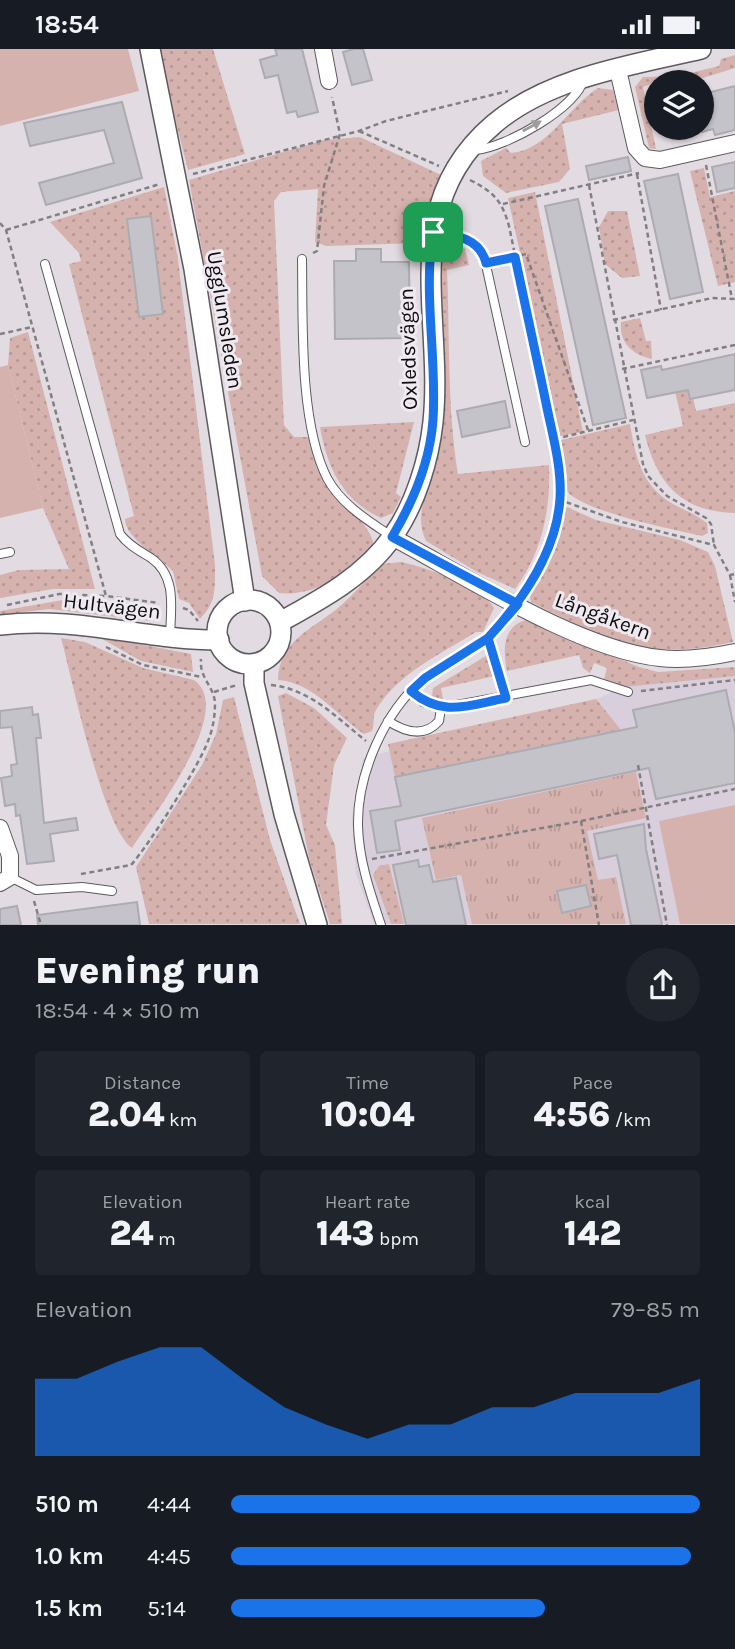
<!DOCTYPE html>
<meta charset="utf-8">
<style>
:root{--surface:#171b24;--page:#20242c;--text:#f1f3f6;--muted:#9ea1a6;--accent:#1a73e8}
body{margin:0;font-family:Karla,sans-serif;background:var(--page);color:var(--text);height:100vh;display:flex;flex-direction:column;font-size:26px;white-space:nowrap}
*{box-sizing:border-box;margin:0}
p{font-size:23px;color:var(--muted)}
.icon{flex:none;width:38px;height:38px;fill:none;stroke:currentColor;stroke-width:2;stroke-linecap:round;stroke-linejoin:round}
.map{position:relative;height:876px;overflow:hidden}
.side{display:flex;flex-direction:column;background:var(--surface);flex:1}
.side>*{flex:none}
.tools{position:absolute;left:644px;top:21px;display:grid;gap:14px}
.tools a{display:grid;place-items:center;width:70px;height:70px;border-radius:50%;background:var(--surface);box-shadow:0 2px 5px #0004;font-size:35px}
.pin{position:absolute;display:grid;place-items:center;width:60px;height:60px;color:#fff;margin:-30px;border-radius:14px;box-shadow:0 4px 10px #0006}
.round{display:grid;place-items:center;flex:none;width:74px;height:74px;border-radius:37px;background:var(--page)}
.summary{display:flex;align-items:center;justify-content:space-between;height:119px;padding:0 35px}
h1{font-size:38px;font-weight:800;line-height:52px}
.figures{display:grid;grid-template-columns:repeat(3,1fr);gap:10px;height:119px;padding:7px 35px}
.figures div{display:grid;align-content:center;border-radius:7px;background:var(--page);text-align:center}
.figures b{font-size:35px;font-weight:800}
.figures small{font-size:19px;font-weight:400}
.figures p{font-size:19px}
.chart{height:196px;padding:14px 35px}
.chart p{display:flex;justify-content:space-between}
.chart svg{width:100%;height:126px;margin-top:7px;fill:var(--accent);opacity:.7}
ul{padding:0 35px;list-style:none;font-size:23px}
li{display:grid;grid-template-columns:112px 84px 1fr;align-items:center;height:52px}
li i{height:18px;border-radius:9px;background:var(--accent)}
.status{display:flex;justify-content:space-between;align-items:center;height:49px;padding:0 35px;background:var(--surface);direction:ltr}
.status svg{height:19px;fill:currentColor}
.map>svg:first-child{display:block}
.built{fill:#d9cedb}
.grass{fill:url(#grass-dots)}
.park{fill:url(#park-tufts)}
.pitch{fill:#d6b2ae}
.building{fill:#c4c3ca;stroke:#acabb2;stroke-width:2}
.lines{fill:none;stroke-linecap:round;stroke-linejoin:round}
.service-casing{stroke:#5e5a5f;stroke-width:10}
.minor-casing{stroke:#5e5a5f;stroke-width:18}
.tertiary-casing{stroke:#5e5a5f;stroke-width:22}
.path{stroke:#827f83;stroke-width:2.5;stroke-dasharray:5 3.5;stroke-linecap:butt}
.service{stroke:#fff;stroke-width:8}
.minor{stroke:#fff;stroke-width:16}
.tertiary{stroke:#fff;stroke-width:19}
.oneway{fill:#9e9d9e}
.route-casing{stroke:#fff;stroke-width:14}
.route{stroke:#1a73e8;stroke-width:9}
.labels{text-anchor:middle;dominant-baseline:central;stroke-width:6;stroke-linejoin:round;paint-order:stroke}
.street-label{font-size:21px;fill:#0c0b0d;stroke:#efe9f0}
</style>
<div class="status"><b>18:54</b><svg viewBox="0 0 49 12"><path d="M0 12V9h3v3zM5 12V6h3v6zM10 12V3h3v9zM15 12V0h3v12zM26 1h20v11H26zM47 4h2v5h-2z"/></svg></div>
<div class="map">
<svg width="735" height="876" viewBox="0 0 735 876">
<defs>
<pattern id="grass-dots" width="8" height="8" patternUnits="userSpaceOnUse" patternTransform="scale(1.75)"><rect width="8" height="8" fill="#d6b2ae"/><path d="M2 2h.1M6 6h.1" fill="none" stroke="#b69894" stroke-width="1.8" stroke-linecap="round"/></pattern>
<pattern id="park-tufts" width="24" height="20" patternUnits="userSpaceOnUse" patternTransform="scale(1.75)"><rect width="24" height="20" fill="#d6b2ae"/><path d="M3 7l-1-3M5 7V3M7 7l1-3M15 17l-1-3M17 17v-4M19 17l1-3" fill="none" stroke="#b69894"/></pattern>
</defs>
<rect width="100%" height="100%" fill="#e2dce2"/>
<!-- built -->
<path class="built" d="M735,624V875H374L356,825L352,769L363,709L594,651L638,632Z"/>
<!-- grass -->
<g class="grass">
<path d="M157,0H213L245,105L188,121Z"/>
<path d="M735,6V19L703,29L656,33L643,38L656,100L649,99L635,38L643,28L678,27L719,17L721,10Z"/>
<path d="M598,39L613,41L619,61L562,75L570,120L559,133L506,144L483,127L481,112L506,99L511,104C548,101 568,58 598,39Z"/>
<path d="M360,88L441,126L427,160L420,194L326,197L315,193L318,140L281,143L274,152L284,376L294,388H310C314,403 318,422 326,436C340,459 368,469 374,496C348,523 318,548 279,544L262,527L189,131L324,91Z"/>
<path d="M704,119L710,148L735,142V233L718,237L690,122Z"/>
<path d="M164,138L178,210L215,516C215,538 217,553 200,570L189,554L179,550L173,522C159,508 125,489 125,470L134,467L69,215L81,212L79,204L50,173Z"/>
<path d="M535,143L583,383L560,387L508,149Z"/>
<path d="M608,162H627L640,227L622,229L605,215L599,178Z"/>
<path d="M453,196L465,200L469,216L447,221C450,289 447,358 458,425L549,416C551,460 542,504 515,540L477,523L426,492C411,461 434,431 439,400C451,338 439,275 439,212Z"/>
<path d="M640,269L646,292H651L652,310C633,306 619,294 621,273Z"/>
<path d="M28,283L95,540H53L0,549V526L19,521L69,520L43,459L8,316L10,289Z"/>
<path d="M686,317L696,362L735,354V464C682,463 657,435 645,386L683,377L670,321Z"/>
<path d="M414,373L396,444L401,448L393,464L381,469C342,451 327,418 320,378Z"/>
<path d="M630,375C636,409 641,436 673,455C684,461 697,466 707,474L708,484L702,487C673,480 581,463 565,440C557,428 558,406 557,392Z"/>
<path d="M567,458L596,471L680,491L708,503L715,517L733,593C647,613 607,591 531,553L529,542L544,511L560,462Z"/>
<path d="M401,513C423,517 483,538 494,559L483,583H476C442,604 397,625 376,661C372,668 375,674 372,682L364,685C337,667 313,633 278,631C279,592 311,581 338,559C352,547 365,533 376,519L382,515Z"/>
<path d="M63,551L123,554L158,561L150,572L49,560L0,566V562Z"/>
<path d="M525,571L639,618L658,623L735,618V627L624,638L604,630L607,619L594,614L590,624L583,619L579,606L507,622C503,602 502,579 525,571Z"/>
<path d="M97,587L191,605L193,623L141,612Z"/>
<path d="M61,589L85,593L143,619L194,631C237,661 151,769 132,799C103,780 72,629 61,589Z"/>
<path d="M489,605L495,627L441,639L443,650L432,648L433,639Z"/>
<path d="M286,644L314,659L347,689L334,716L326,776L335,796L342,875H330L309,809L278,647Z"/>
<path d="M234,648L270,791L300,875H149L136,818L202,716L216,685L223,651Z"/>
<path d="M596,650L621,681L395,728L388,695Z"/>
<path d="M389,815L404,875H391L373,826L379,817Z"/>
</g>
<!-- park -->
<path class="park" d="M636,723L646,769L587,782L598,831L616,828L626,875H472L461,826L436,831L422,769Z"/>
<!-- pitch -->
<g class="pitch">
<path d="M0,0H128L139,42L0,77Z"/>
<path d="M8,316L43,459L0,469V318Z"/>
<path d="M735,756V875H680L659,772Z"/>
</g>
<!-- building -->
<g class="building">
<path d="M275,0H302L318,63L298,68L296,62L287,64L278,26L265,29L260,11L277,6Z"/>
<path d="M354,0H363L372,31L352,36L343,3Z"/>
<path d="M735,37V81L715,86L713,80L702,83V61L710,59L707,44Z"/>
<path d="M122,53L142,129L46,156L39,134L114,114L104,81L30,97L24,74Z"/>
<path d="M628,108L631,122L589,131L586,117Z"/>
<path d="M735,113V139L717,143L712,118Z"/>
<path d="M678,125L703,243L670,250L644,132Z"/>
<path d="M578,150L626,369L593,376L545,157Z"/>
<path d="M151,167L163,265L139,268L127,170Z"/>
<path d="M356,200H381V213H409L410,289L335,290L334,212H356Z"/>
<path d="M735,305V341L690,350L688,341L647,349L641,321L661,317L662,321Z"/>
<path d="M505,352L510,378L462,388L457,362Z"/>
<path d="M726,641L735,683V734L656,750L649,719L395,772L400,801L377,804L370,762L401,757L395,728L637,678L633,661Z"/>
<path d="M32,658L33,666L38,665L41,689H36L44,774L76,769L78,781L50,785L54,812L27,815L20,766L16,767L15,755L5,757L1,729L12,727L11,716L17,715L12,678L0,679V662Z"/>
<path d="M644,775L646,800L662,876H631L617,806L599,810L594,785Z"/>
<path d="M418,811L419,818L429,816L433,833L456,829L466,876H406L393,816Z"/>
<path d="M586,836L591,857L562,864L557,842Z"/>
<path d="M137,853L140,876H38L37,866Z"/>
<path d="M17,857L21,876H0V860Z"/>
</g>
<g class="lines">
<!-- service casing -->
<g class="service-casing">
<g id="service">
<path d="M476,101C506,98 575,60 584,30"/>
<path d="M434,183C453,186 476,188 484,207L525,393"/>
<path d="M302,210C303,273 299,373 327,429C341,455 367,471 391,487"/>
<path d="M45,215L120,485C128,496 140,502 151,509C177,527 171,559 170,587"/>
<path d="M0,505L10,503"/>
<path d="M488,589L506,649"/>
<path d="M411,642L423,653L441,659L591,631L628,643"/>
<path d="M388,672C405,683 424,689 439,672L441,659"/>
<path d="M10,828L36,841L82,838L112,842"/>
<path d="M381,876C370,843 359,812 358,777C357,725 384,664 423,630C442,614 465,603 486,590C499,582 509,566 518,555"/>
</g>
</g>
<!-- minor casing -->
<g class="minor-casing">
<g id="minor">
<path d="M323,0L329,32"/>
<path d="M618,21L636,99L645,109L660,111L735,94"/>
<path d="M392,488C465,527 580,601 660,609C685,612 711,608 735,603"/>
<path d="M0,779L10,807V828L0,834"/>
</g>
</g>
<!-- tertiary casing -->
<g class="tertiary-casing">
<g id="tertiary">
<path d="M150,0L194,220L245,552"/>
<circle cx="249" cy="583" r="32"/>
<path d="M280,573C322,550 365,527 393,487C415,456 429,411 433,373C444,267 397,157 494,75C549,28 633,16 701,0"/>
<path d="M0,576C79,567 143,591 219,591"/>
<path d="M254,615V634L284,765L317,876"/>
</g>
</g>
<!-- path -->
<g class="path">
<path d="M359,82L439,117"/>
<path d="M706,116L732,250"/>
<path d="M193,125L359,82L386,72L508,42"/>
<path d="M637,125L661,261"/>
<path d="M470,131C494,143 502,152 509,177L553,390L560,451L622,473L714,496L730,526L735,525"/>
<path d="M589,136L643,415L648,427L667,447L706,469L711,475L714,496"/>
<path d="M503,155L639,124"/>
<path d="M0,174L6,181L106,547L159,554"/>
<path d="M6,181L160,135"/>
<path d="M313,204L317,202L324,137L340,85L332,48"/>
<path d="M496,212L526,205L588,381"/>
<path d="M613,271L712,249L735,250"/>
<path d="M0,285L32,278"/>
<path d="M622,320L735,296"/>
<path d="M555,390L633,371"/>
<path d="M730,526L735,553"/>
<path d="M525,542L550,489L560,451"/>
<path d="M7,556L59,545L106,547"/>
<path d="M183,559L189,561L198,572"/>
<path d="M106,598L143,616L202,628"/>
<path d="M271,636C310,640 336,668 366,692"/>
<path d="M641,642L735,631"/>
<path d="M214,643L237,636"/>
<path d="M638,716L667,876"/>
<path d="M581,772L599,876"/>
<path d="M372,810L581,772L735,740"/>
<path d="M81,825L131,816C149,796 199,717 208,692C213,680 215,667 215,654C214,637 199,629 201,610"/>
<path d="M34,852L41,876"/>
</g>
<!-- service -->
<use href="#service" class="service"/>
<!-- minor -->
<use href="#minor" class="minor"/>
<!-- tertiary -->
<use href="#tertiary" class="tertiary"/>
</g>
<!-- one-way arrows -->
<defs><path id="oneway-solid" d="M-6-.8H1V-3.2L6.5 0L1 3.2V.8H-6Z" transform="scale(1.75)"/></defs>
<use class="oneway" href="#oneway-solid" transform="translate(532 77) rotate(-29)"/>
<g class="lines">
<!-- route casing -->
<g class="route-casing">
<path id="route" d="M433,183C423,245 437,308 433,371C430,412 413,453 392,488L518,555L488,589L425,629L411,642C443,669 468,656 506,649L488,589C522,552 557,502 560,449C562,418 552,384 546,354C536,305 525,256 515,208L486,214C480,189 455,186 433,183"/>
</g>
<!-- route -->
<use href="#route" class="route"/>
</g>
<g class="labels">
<!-- street labels -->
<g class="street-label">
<text transform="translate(225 271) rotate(81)">Ugglumsleden</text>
<text transform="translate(408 300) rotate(-92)">Oxledsvägen</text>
<text transform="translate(112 557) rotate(7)">Hultvägen</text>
<text transform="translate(603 567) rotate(20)">Långåkern</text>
</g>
</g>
</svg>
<div class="tools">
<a><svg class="icon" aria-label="layers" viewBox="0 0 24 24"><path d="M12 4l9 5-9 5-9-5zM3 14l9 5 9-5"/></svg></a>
</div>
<div class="pin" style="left:433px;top:183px;background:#1e9e55"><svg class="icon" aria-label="arrive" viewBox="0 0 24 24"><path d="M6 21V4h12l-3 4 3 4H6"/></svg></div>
</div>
<section class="side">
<div class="summary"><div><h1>Evening run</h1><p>18:54 · 4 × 510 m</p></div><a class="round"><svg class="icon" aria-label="share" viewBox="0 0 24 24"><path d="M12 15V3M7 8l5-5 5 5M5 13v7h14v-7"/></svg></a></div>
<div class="figures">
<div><p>Distance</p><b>2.04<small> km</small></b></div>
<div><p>Time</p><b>10:04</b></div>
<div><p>Pace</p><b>4:56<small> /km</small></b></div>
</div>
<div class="figures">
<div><p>Elevation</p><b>24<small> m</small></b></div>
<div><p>Heart rate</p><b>143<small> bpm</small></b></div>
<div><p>kcal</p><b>142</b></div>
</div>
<div class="chart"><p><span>Elevation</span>79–85 m</p>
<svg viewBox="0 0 160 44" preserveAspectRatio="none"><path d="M0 44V17L10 17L20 11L30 6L40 6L50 17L60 27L70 33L80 38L90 33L100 33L110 27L120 27L130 22L140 22L150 22L160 17V44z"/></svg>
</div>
<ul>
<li><b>510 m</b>4:44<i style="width:100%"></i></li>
<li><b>1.0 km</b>4:45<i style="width:98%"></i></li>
<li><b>1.5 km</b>5:14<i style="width:67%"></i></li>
</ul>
</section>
